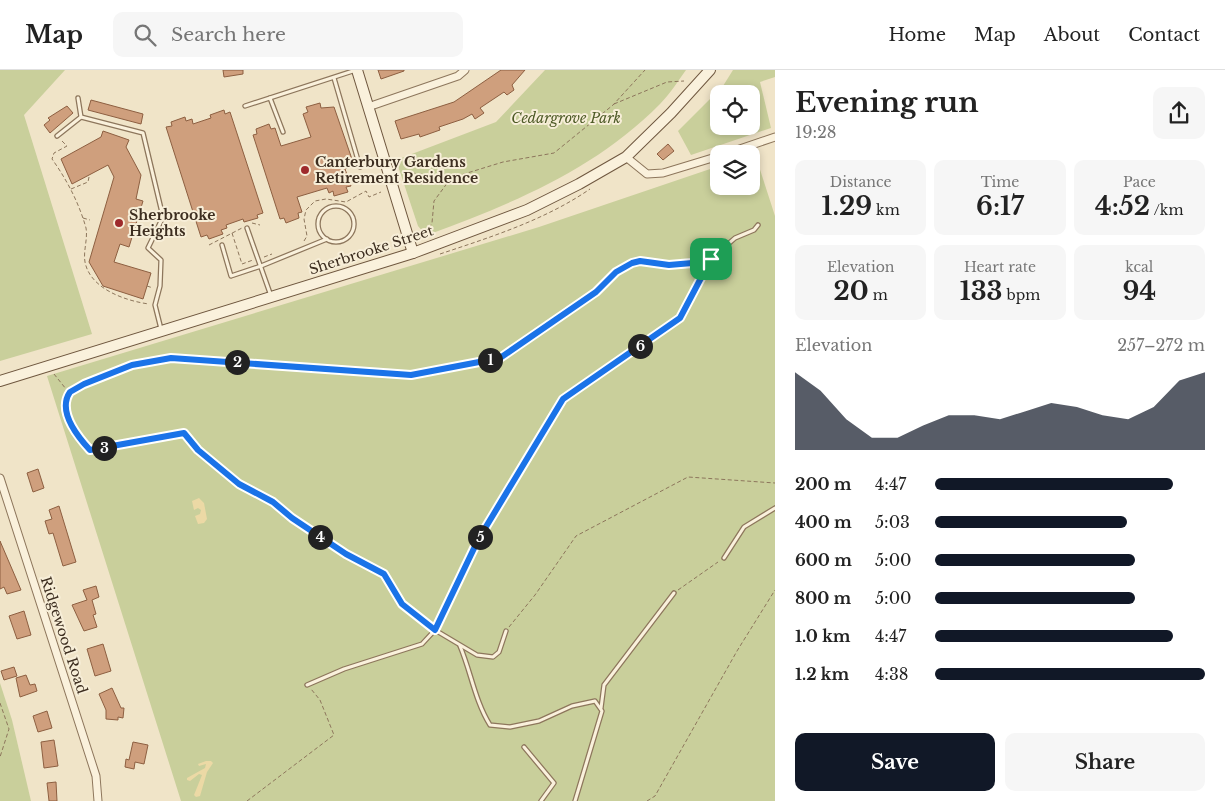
<!DOCTYPE html>
<meta charset="utf-8">
<style>
:root{--surface:#fff;--page:#f6f6f6;--text:#222;--muted:#767676;--line:#e0e0e0;--accent:#111827}
body{margin:0;font-family:"Libre Baskerville",serif;background:var(--page);color:var(--text);height:100vh;display:flex;flex-direction:column;font-size:19px;white-space:nowrap}
*{box-sizing:border-box;margin:0}
p{font-size:16px;color:var(--muted)}
.icon{flex:none;width:28px;height:28px;fill:none;stroke:currentColor;stroke-width:2;stroke-linecap:round;stroke-linejoin:round}
.map{position:relative;flex:1;overflow:hidden}
.details{display:flex;flex-direction:column;background:var(--surface);width:450px}
.details>*{flex:none}
.buttons{position:absolute;left:710px;top:15px;display:grid;gap:10px}
.buttons a{display:grid;place-items:center;width:50px;height:50px;border-radius:10px;background:var(--surface);box-shadow:0 2px 8px #0003;font-size:25px}
.pin{position:absolute;display:grid;place-items:center;width:42px;height:42px;color:#fff;margin:-21px;border-radius:10px;box-shadow:0 2px 8px #0006}
.km{position:absolute;width:25px;height:25px;margin:-12px;border-radius:50%;background:#222;color:#fff;font-size:14px;line-height:25px;text-align:center}
.round{display:grid;place-items:center;flex:none;width:52px;height:52px;border-radius:10px;background:var(--page)}
.summary{display:flex;align-items:center;justify-content:space-between;height:85px;padding:0 20px}
h1{font-size:28px;font-weight:700;line-height:38px}
.metrics{display:grid;grid-template-columns:repeat(3,1fr);gap:8px;height:85px;padding:5px 20px}
.metrics div{display:grid;align-content:center;border-radius:10px;background:var(--page);text-align:center}
.metrics b{font-size:25px;font-weight:700}
.metrics small{font-size:14px;font-weight:400}
.metrics p{font-size:14px}
.chart{height:140px;padding:10px 20px}
.chart p{display:flex;justify-content:space-between}
.chart svg{width:100%;height:90px;margin-top:5px;fill:var(--accent);opacity:.7}
.cta{display:flex;gap:10px;margin-top:auto;padding:10px 20px}
.cta a{flex:1;height:58px;border-radius:10px;background:var(--accent);color:#fff;font-size:20px;font-weight:700;line-height:58px;text-align:center}
.cta a+a{background:var(--page);color:var(--text)}
ul{padding:0 20px;list-style:none;font-size:16px}
li{display:grid;grid-template-columns:80px 60px 1fr;align-items:center;height:38px}
li i{height:12px;border-radius:6px;background:var(--accent)}
header{display:flex;align-items:center;gap:30px;box-sizing:border-box;height:70px;padding:0 25px;background:var(--surface);border-bottom:1px solid var(--line)}
header strong{font-size:24px}
nav{display:flex;gap:28px;margin-inline-start:auto;font-size:18px}
.search{width:350px;height:45px;background:var(--page);display:flex;align-items:center;gap:12px;box-sizing:border-box;padding:0 18px;border-radius:10px;color:var(--muted);font-size:19px}
main{display:flex;flex:1;min-height:0}
.map>svg:first-child{display:block}
.green{fill:#c9cf9b;fill-rule:evenodd}
.sand{fill:#ecd9a5}
.building{fill:#cf9f7d;stroke:#8d5f41}
.lines{fill:none;stroke-linecap:round;stroke-linejoin:round}
.lane-casing{stroke:#8d765c;stroke-width:5.5}
.street-casing{stroke:#8d765c;stroke-width:9}
.secondary-casing{stroke:#6f573f;stroke-width:12}
.path{stroke:#8d765c;stroke-width:1;stroke-dasharray:4 2.5;stroke-linecap:butt}
.lane{stroke:#faf1dc;stroke-width:3}
.street{stroke:#faf1dc;stroke-width:7}
.secondary{stroke:#faf1dc;stroke-width:10}
.route-casing{stroke:#fff;stroke-width:10}
.route{stroke:#1a73e8;stroke-width:6}
.poi-dot{fill:#9e2a2b;stroke:#f7eed8;stroke-width:2}
.labels{text-anchor:middle;dominant-baseline:central;stroke-width:4;stroke-linejoin:round;paint-order:stroke}
.park-label{font-size:14px;font-style:italic;fill:#4d5a26;stroke:#f7eed8}
.poi-label{font-size:14px;font-weight:bold;fill:#3d2e20;stroke:#f7eed8;text-anchor:start}
.street-label{font-size:14px;fill:#3d2e20;stroke:#f7eed8}
</style>
<header>
<strong>Map</strong>
<div class="search"><svg class="icon" aria-label="search" viewBox="0 0 24 24"><circle cx="10" cy="10" r="6"/><path d="M15 15l6 6"/></svg>Search here</div>
<nav><a>Home</a><a>Map</a><a>About</a><a>Contact</a></nav>
</header>
<main>
<div class="map">
<svg width="775" height="731" viewBox="0 0 775 731">
<rect width="100%" height="100%" fill="#f0e4c8"/>
<!-- green -->
<g class="green">
<path d="M0,0H65L24,45L92,264L0,291Z"/>
<path d="M545,0H686C678,11 670,24 660,34C596,99 514,133 430,164L431,154L424,163L418,156L396,90L496,52Z"/>
<path d="M733,0H775V7L760,12L771,58L691,85L678,61L723,16ZM719,24H751V56H719Z"/>
<path d="M755,84L775,146V731H181L47,306L539,157L719,96V116H751V85Z"/>
<path d="M0,613L12,650L31,731H0Z"/>
</g>
<!-- sand -->
<g class="sand">
<path d="M199,428L204,433L207,449L204,453L198,454L195,446L200,444L201,440L198,438L194,440L192,431Z"/>
<path d="M206,691H211L213,693L207,702L200,726L196,727L194,725L202,705L199,704L190,711L187,710V708L205,698L206,694L199,696L198,694Z"/>
</g>
<!-- building -->
<g class="building">
<path d="M223,0H243V4L224,7Z"/>
<path d="M378,0H404V1L381,9Z"/>
<path d="M501,0H525L512,15L514,20L507,25L504,22L480,38L484,43L475,49L472,44L463,49L439,57L440,60L420,67L419,64L401,69L395,51L454,32Z"/>
<path d="M91,30L143,44L141,54L88,40Z"/>
<path d="M320,33L321,38L334,37L354,95L345,99L351,116L346,117L348,122L334,126L333,121L329,123L327,118L297,127L302,142L298,143L299,148L286,153L284,148L280,149L253,65L257,64L256,59L269,54L271,59L275,58L281,76L311,67L303,44L308,42L306,37Z"/>
<path d="M67,36L73,43L50,63L44,55L50,50L48,48Z"/>
<path d="M224,40L225,44L230,42L263,143L257,145L258,148L244,152L243,149L226,155L227,158L221,160L223,164L209,169L207,165L201,167L166,57L172,56L171,52L185,47L186,51L192,49L193,54L211,48L210,45Z"/>
<path d="M103,61L129,70L126,77L141,105L136,129L143,131L129,177L120,174L114,192L151,203L143,229L103,216L89,192L114,107L108,95L72,114L61,89L101,67Z"/>
<path d="M668,74L674,81L663,90L657,84Z"/>
<path d="M38,399L44,418L33,422L27,403Z"/>
<path d="M59,436L76,492L63,496L53,463L49,464L45,451L52,449L49,440Z"/>
<path d="M0,471L21,520L7,524L4,517L0,519Z"/>
<path d="M96,516L99,527L92,530L96,544L93,545L97,557L84,561L72,535L87,530L83,520Z"/>
<path d="M24,541L31,565L17,569L9,546Z"/>
<path d="M103,574L111,601L95,606L87,579Z"/>
<path d="M14,597L17,606L4,610L1,601Z"/>
<path d="M26,605L30,615L35,614L37,621L20,627L16,608Z"/>
<path d="M112,618L121,638H124L123,648L118,647V650L106,649V640L99,624Z"/>
<path d="M47,641L52,658L38,662L33,646Z"/>
<path d="M54,670L58,696L44,698L41,672Z"/>
<path d="M133,672L148,675L144,694L135,692L134,699L125,697L126,689L129,690Z"/>
<path d="M56,712L57,731H49L47,713Z"/>
</g>
<g class="lines">
<!-- lane casing -->
<g class="lane-casing">
<g id="lane">
<path d="M334,8L360,97"/>
<path d="M270,28L283,62"/>
<path d="M245,36L356,0"/>
<path d="M81,47L143,63L163,147L148,178L161,190L160,216L155,235L161,259"/>
<path d="M57,66L81,47L78,28"/>
<circle cx="336" cy="154" r="18"/>
<path d="M247,158L271,226"/>
<path d="M222,175L231,206L261,196L327,169"/>
<path d="M596,222L616,202L632,193L640,191L669,195L704,192L711,189L735,168L754,160L758,155"/>
<path d="M680,248L711,189"/>
<path d="M185,363L198,380L239,414L273,432L292,448L346,484L384,504L402,533L435,560L477,585L493,587L499,582L506,561"/>
<path d="M90,380C78,367 57,341 70,322L83,314L137,293L171,289L191,290"/>
<path d="M724,488L744,457L775,438"/>
<path d="M460,576C471,602 475,631 490,655L510,657L539,651L572,636L595,631L602,641L575,731"/>
<path d="M307,615L344,599L422,574L435,560L478,470"/>
<path d="M601,638L604,615L674,523"/>
<path d="M524,677L554,713L541,731"/>
</g>
</g>
<!-- street casing -->
<g class="street-casing">
<g id="street">
<path d="M368,37L458,6L465,0"/>
<path d="M725,84L775,67"/>
<path d="M626,87L647,104L663,103L719,86"/>
<path d="M0,408L96,706L98,731"/>
</g>
</g>
<!-- secondary casing -->
<g class="secondary-casing">
<g id="secondary">
<path d="M357,0L413,183"/>
<path d="M0,311L413,183L527,140L579,114L626,87L671,43L710,0"/>
</g>
</g>
<!-- path -->
<g class="path">
<path d="M614,34L667,12L684,11"/>
<path d="M62,71L67,76L54,83L52,89C67,110 79,133 86,158C88,169 83,181 85,192C90,219 126,231 149,234"/>
<path d="M405,102L451,108L503,92L554,83L613,35L645,0"/>
<path d="M71,119L88,112L89,107"/>
<path d="M83,148L90,150"/>
<path d="M252,153L260,155"/>
<path d="M232,163L242,194L253,190"/>
<path d="M426,169L424,165L432,153L434,131L451,108"/>
<path d="M304,171L307,166L304,149L306,140L315,131L326,129L346,132L366,121L369,127L381,122"/>
<path d="M209,175L242,158"/>
<path d="M440,184C491,167 545,150 590,119"/>
<path d="M264,187L272,184"/>
<path d="M147,216L153,218"/>
<path d="M196,290L411,305L500,288L591,225"/>
<path d="M54,304L66,319"/>
<path d="M96,379L178,364"/>
<path d="M481,466L563,329L675,252"/>
<path d="M678,520L718,492"/>
<path d="M509,557L535,525L576,466L688,407L775,413"/>
<path d="M0,633L9,659L0,687"/>
<path d="M247,731L334,665L320,630L311,619"/>
<path d="M647,731L655,726L737,581L775,520"/>
</g>
<!-- lane -->
<use href="#lane" class="lane"/>
<!-- street -->
<use href="#street" class="street"/>
<!-- secondary -->
<use href="#secondary" class="secondary"/>
</g>
<g class="lines">
<!-- route casing -->
<g class="route-casing">
<path id="route" d="M711,189L680,248L563,329L478,470L435,560L402,534L384,504L346,484L292,448L273,432L239,414L198,380L184,363L90,380C78,367 57,341 70,322L84,314L132,295L171,288L411,305L500,288L596,222L616,202L632,193L640,191L669,195L704,192Z"/>
</g>
<!-- route -->
<use href="#route" class="route"/>
</g>
<!-- markers -->
<g class="poi-dot">
<circle cx="305" cy="100" r="5"/>
<circle cx="119" cy="153" r="5"/>
</g>
<g class="labels">
<!-- park labels -->
<g class="park-label">
<text x="566" y="48">Cedargrove Park</text>
</g>
<!-- poi labels -->
<g class="poi-label">
<text x="315" y="92">Canterbury Gardens<tspan x="315" dy="16">Retirement Residence</tspan></text>
<text x="129" y="145">Sherbrooke<tspan x="129" dy="16">Heights</tspan></text>
</g>
<!-- street labels -->
<g class="street-label">
<text transform="translate(371 180) rotate(-18)">Sherbrooke Street</text>
<text transform="translate(64 565) rotate(72)">Ridgewood Road</text>
</g>
</g>
</svg>
<div class="buttons">
<a><svg class="icon" aria-label="locate" viewBox="0 0 24 24"><circle cx="12" cy="12" r="6"/><path d="M12 2v4M12 18v4M2 12h4M18 12h4"/></svg></a>
<a><svg class="icon" aria-label="layers" viewBox="0 0 24 24"><path d="M12 4l9 5-9 5-9-5zM3 14l9 5 9-5"/></svg></a>
</div>
<div class="pin" style="left:711px;top:189px;background:#1e9e55"><svg class="icon" aria-label="arrive" viewBox="0 0 24 24"><path d="M6 21V4h12l-3 4 3 4H6"/></svg></div>
<b class="km" style="left:490px;top:290px">1</b>
<b class="km" style="left:237px;top:292px">2</b>
<b class="km" style="left:104px;top:378px">3</b>
<b class="km" style="left:320px;top:467px">4</b>
<b class="km" style="left:480px;top:467px">5</b>
<b class="km" style="left:640px;top:276px">6</b>
</div>
<section class="details">
<div class="summary"><div><h1>Evening run</h1><p>19:28</p></div><a class="round"><svg class="icon" aria-label="share" viewBox="0 0 24 24"><path d="M12 15V3M7 8l5-5 5 5M5 13v7h14v-7"/></svg></a></div>
<div class="metrics">
<div><p>Distance</p><b>1.29<small> km</small></b></div>
<div><p>Time</p><b>6:17</b></div>
<div><p>Pace</p><b>4:52<small> /km</small></b></div>
</div>
<div class="metrics">
<div><p>Elevation</p><b>20<small> m</small></b></div>
<div><p>Heart rate</p><b>133<small> bpm</small></b></div>
<div><p>kcal</p><b>94</b></div>
</div>
<div class="chart"><p><span>Elevation</span>257–272 m</p>
<svg viewBox="0 0 160 44" preserveAspectRatio="none"><path d="M0 44V6L10 15L20 29L30 38L40 38L50 32L60 27L70 27L80 29L90 25L100 21L110 23L120 27L130 29L140 23L150 10L160 6V44z"/></svg>
</div>
<ul>
<li><b>200 m</b>4:47<i style="width:88%"></i></li>
<li><b>400 m</b>5:03<i style="width:71%"></i></li>
<li><b>600 m</b>5:00<i style="width:74%"></i></li>
<li><b>800 m</b>5:00<i style="width:74%"></i></li>
<li><b>1.0 km</b>4:47<i style="width:88%"></i></li>
<li><b>1.2 km</b>4:38<i style="width:100%"></i></li>
</ul>
<div class="cta"><a>Save</a><a>Share</a></div>
</section>
</main>
